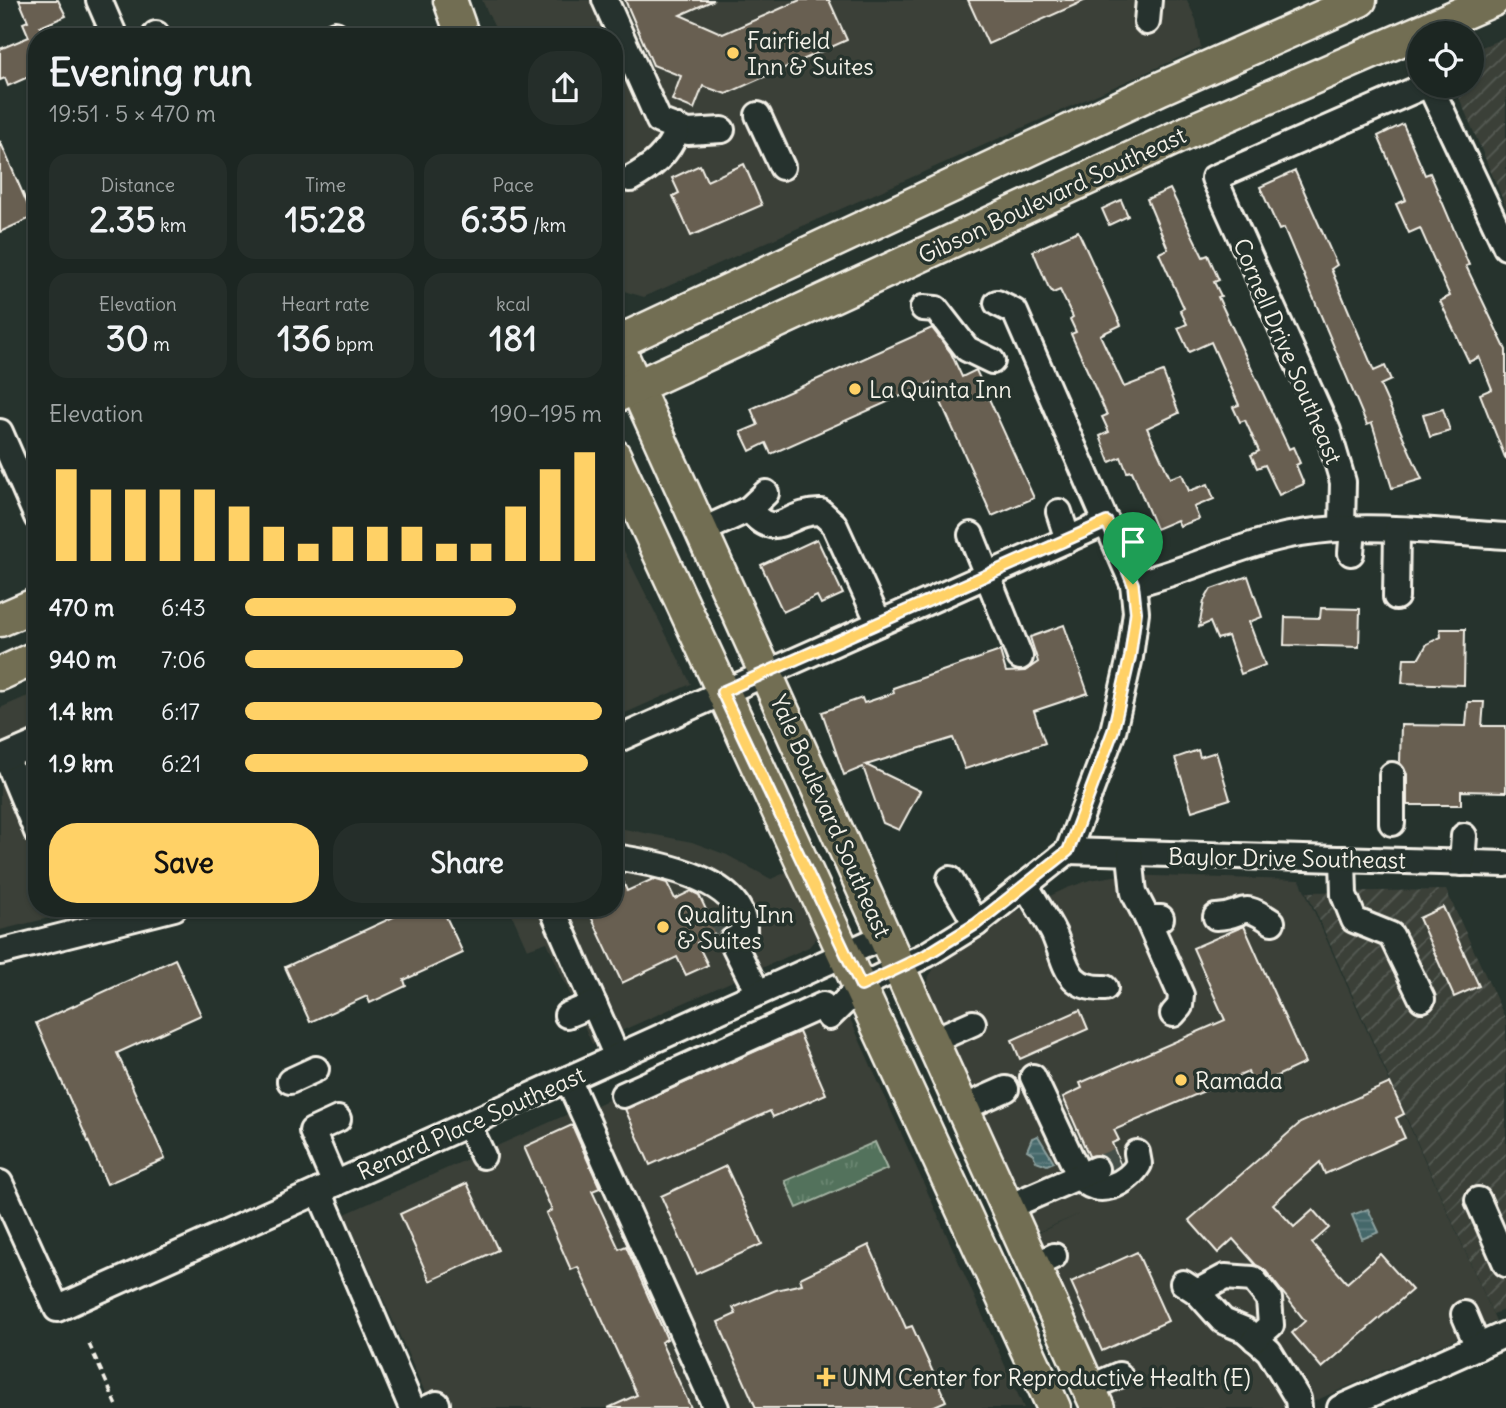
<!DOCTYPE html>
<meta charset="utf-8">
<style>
:root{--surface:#1c2622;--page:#252e2a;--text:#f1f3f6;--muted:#a0a5a5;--line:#3a4340;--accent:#ffd166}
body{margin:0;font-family:Delius,sans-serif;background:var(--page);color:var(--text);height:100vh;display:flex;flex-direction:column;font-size:26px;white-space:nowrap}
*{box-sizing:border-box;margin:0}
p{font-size:23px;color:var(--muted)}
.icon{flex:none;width:38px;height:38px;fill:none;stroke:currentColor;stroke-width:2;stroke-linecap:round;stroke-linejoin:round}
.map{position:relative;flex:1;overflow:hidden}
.panel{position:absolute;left:28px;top:28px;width:595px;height:889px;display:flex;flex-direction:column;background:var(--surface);border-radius:28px;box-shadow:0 2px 5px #0004,0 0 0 2px var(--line)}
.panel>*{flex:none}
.buttons{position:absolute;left:1407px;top:21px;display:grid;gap:14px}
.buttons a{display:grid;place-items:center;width:77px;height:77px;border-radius:50%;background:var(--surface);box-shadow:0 2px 5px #0004,0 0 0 2px var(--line);font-size:35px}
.pin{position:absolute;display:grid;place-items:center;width:60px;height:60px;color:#fff;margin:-72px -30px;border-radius:50% 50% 50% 0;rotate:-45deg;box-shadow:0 0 7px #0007}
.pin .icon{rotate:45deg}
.round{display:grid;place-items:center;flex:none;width:74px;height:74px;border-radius:28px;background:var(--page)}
.summary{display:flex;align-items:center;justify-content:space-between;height:119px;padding:0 21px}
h1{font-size:38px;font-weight:700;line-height:52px}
.stats{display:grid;grid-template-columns:repeat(3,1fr);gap:10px;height:119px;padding:7px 21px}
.stats div{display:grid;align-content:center;border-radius:18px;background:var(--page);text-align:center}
.stats b{font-size:35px;font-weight:700}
.stats small{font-size:19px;font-weight:400}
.stats p{font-size:19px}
.chart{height:196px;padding:14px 21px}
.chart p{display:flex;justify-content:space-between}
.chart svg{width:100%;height:126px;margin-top:7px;stroke:var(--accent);stroke-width:6}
.button{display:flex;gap:14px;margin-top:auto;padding:14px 21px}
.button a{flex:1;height:80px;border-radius:28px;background:var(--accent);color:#111;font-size:28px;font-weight:700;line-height:80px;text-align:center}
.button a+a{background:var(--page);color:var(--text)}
ul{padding:0 21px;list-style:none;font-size:23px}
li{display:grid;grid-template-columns:112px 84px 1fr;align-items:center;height:52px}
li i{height:18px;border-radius:9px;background:var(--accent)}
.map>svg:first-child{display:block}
.built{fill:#3a4038}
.industrial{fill:url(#industrial-furrows)}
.grass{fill:url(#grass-tufts);stroke:#a3b2a2;stroke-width:2}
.water{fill:url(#water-rules);stroke:#8b9f9d;stroke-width:2}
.building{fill:#675e51;stroke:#f4f1e8;stroke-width:2}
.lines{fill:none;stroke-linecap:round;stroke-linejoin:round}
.minor-tunnel{stroke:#455049;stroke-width:24;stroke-dasharray:24 12;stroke-linecap:butt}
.minor-casing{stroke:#f4f1e8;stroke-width:30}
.major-casing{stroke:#f4f1e8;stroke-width:37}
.path{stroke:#f4f1e8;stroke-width:3.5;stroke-dasharray:7 5;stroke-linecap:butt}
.minor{stroke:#26332d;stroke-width:24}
.major{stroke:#726e52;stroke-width:32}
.route-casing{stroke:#fff;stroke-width:14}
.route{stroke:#ffd166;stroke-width:9}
.poi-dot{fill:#ffd166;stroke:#26332d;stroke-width:2.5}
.labels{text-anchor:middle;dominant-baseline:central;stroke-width:7;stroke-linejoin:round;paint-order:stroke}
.poi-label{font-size:23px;fill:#f4f1e8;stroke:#26332d;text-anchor:start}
.street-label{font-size:23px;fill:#f4f1e8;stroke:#26332d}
</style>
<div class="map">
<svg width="1506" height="1408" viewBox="0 0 1506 1408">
<defs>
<pattern id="industrial-furrows" width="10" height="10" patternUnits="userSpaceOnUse" patternTransform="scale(1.75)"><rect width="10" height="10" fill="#3a4038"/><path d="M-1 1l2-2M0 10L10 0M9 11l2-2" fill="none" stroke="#575c55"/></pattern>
<pattern id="grass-tufts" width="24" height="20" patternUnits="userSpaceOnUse" patternTransform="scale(1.75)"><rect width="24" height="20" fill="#52725b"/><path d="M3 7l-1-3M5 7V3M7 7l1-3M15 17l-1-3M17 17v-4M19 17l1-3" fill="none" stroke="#6c8773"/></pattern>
<pattern id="water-rules" width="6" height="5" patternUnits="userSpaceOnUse" patternTransform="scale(1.75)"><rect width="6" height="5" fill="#45686b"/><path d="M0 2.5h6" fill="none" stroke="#607e80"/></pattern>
</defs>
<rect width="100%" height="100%" fill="#26332d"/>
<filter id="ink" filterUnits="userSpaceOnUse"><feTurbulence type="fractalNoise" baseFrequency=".0143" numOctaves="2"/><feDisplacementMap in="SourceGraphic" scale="14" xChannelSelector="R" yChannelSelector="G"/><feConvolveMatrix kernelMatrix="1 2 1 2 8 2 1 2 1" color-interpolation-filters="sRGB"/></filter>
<g filter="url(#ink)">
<!-- built -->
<g class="built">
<path d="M482,0H1187L1196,20L1201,48L644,297L627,292L614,280V37H499Z"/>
<path d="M614,531L691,684L614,718Z"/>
<path d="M37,692V908H90L0,930V708Z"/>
<path d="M614,827L692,842L727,855L771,879L789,871L818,936L809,947L592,1044L547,942L527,949L509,908H614Z"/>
<path d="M1120,875L1300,880L1496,1321L1299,1408H1115L1036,1234L1079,1214L1036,1233L927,989L929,976L939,961L970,944L1007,916L1067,888L1090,880Z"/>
<path d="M839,994L1024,1408H703L575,1115Z"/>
<path d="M568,1114L699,1408H432L345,1214Z"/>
</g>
<!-- industrial -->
<g class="industrial">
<path d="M1506,37V207L1454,86H1472V51Z"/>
<path d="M1446,890L1506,1020V1309L1493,1314L1307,892Z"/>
</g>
<!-- grass -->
<path class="grass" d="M875,1142L887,1169L797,1208L785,1181Z"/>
<!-- water -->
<g class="water">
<path d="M1038,1136L1054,1162L1047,1165L1036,1161L1033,1154L1027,1150L1032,1138Z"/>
<path d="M1368,1209L1379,1232L1362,1239L1352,1215Z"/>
</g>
<!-- building -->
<g class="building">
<path d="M19,0H58L66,16L40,27L45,37H37V73L8,86L5,78L0,80V49L29,37L23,23L28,21Z"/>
<path d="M625,0H714L680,15L723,34L800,0H829L847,40L726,94L703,86L694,109L672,100L681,76L653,65Z"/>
<path d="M968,0H1086L988,44Z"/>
<path d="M1403,124L1425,175L1430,173L1469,265L1466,266L1506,350V460L1480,394L1492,389L1479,357L1469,362L1440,301L1450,296L1420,228L1409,233L1396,204L1406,200L1378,136Z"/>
<path d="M0,141L33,217L0,232Z"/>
<path d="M744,164L762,205L691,236L673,196L679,193L672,178L700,165L707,181Z"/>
<path d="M1295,171L1337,265L1331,269L1374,371L1385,366L1391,380L1380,385L1422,479L1392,488L1372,423L1367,425L1284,228L1279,230L1260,187Z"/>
<path d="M1170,189L1203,257L1208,255L1219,280L1214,282L1221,296L1218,297L1289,449L1293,447L1300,463L1296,465L1304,484L1279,495L1265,465L1257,468L1251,455L1259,451L1245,420L1240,422L1233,407L1239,405L1211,342L1189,352L1178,328L1187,324L1180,310L1184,308L1159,253L1168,249L1147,199Z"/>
<path d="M1121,200L1128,216L1109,225L1102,209Z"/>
<path d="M1078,231L1121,325L1100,335L1124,387L1163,372L1179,413L1147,428L1170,478L1182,474L1189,491L1208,484L1214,499L1194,507L1199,519L1180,526L1177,520L1156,529L1132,471L1127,472L1121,457L1110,462L1100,436L1109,432L1102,417L1107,415L1071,334L1076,332L1070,319L1073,317L1060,290L1053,293L1048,286L1033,251Z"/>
<path d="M932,328L951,353L962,377L976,370L1034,498L992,516L932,382L771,454L766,443L750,451L741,432L758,425L751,409Z"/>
<path d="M1443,409L1450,431L1430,437L1423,414Z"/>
<path d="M817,539L843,594L821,604L817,596L783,612L761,565Z"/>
<path d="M1248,576L1262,617L1249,622L1265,665L1241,674L1228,636L1217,639L1210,622L1199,627L1204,601L1211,589Z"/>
<path d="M1321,608L1360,609L1359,647L1284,645L1285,617L1320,618Z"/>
<path d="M1064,625L1088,693L1034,711L1045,743L965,769L953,738L866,765L920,791L899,830L883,823L863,767L844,775L822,712L862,698L864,703L894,693L893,688L1000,651L1006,672L1025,671L1038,662L1030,637Z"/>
<path d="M1440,629H1465L1464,685L1402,683L1404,658H1419L1427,644L1441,637Z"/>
<path d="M1468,702H1484L1482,726H1506V792L1461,791V805H1407V774L1400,763L1401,725L1466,726Z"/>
<path d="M1198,750L1200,757L1216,752L1230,799L1192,811L1175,758Z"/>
<path d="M614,872L619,873L627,891L653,879L667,883L675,899L691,891L699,895L709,916L721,911L728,926L697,943L708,965L686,975L677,957L622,983L587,908H614Z"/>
<path d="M1443,907L1479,986L1454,997L1419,918Z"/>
<path d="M413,908H442L463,953L404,980L406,986L370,1003L367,996L310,1022L285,967Z"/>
<path d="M1244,926L1305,1063L1255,1086L1248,1072L1114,1130L1119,1140L1112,1143L1120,1164L1111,1170L1104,1157L1089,1156L1063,1097L1082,1088L1080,1083L1225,1020L1193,948Z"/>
<path d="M175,959L201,1015L117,1053L165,1159L107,1184L36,1023Z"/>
<path d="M1080,1010L1088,1029L1020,1059L1012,1040Z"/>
<path d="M799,1032L826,1094L773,1117L770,1111L650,1165L625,1109Z"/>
<path d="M1390,1083L1404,1114L1396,1118L1405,1138L1325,1174L1320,1162L1273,1204L1294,1227L1313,1210L1329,1228L1312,1243L1347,1283L1380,1254L1412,1290L1322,1368L1292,1333L1305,1321L1265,1270L1256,1265L1233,1239L1218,1253L1189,1220L1300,1123Z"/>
<path d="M572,1125L600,1188L592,1191L619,1249L626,1246L667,1339L661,1342L691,1408H608L637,1395L578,1267L571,1270L546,1213L552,1210L524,1147Z"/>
<path d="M726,1166L762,1244L696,1274L661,1196Z"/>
<path d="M467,1183L498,1250L430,1281L400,1214Z"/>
<path d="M869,1245L906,1328L912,1326L946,1401L930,1408H756L718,1322L736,1314L733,1308L776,1290L802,1284L800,1278Z"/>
<path d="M1137,1252L1168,1321L1102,1351L1071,1282Z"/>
</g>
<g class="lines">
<!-- minor-tunnel -->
<g class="minor-tunnel">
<path d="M718,912L726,929"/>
<path d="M1096,1169L1118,1160"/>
</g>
<!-- minor casing -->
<g class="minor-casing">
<g id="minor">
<path d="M99,0L115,37"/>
<path d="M605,0L659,121L688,132L722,130"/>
<path d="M1147,22L1149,0"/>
<path d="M335,34L336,37"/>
<path d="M155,37L156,34"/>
<path d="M1430,86L1506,247"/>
<path d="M758,115L782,167"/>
<path d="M630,179C652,167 668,154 677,130"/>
<path d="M923,308L936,309L967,349L992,361"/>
<path d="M0,432L37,517"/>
<path d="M749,509C776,544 786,511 821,512L834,524L879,623"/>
<path d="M1059,512L1068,540"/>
<path d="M1342,528L1343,482L1328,431L1214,178L1424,86"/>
<path d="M699,532L749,509L766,493"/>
<path d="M971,535L1020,657"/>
<path d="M1351,553L1353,528"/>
<path d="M1133,584C1182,573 1227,550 1276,538C1350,520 1430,532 1506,536"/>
<path d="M1396,597L1397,530"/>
<path d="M614,741L1107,522"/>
<path d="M6,757L37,832"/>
<path d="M0,759L37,743"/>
<path d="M1392,775V823"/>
<path d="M1068,851L1506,864"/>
<path d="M1130,855L1134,893L1147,918H1161"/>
<path d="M614,857C656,863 747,878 744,933L732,941L758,993"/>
<path d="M1343,859L1344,895L1354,920L1391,935L1422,999"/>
<path d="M1462,863L1464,836"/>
<path d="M950,879L976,924"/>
<path d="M1026,886C1035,902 1046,918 1054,934C1067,965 1066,989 1105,988"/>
<path d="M552,908L617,1057"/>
<path d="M1216,917C1247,916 1238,899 1272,922"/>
<path d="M1147,918L1181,995L1180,1006L1173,1014"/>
<path d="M0,952L174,908"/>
<path d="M567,1015L594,1004"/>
<path d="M932,1041L973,1023"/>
<path d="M1033,1077L1080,1177C1097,1199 1127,1184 1139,1164L1137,1153"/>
<path d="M568,1079L716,1408"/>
<path d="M290,1081L316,1069"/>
<path d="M623,1095L823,1005L829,1017L861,986L926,955L976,924L1068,851L1113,731L1130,657L1136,612L1133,584L1015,312L997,303"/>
<path d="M963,1108L1006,1089"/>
<path d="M468,1124L483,1156"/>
<path d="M0,1183L57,1309L885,936"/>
<path d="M335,1184L312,1131L338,1119"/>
<path d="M319,1191L412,1408"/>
<path d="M1478,1200L1506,1264"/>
<path d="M1008,1207L1096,1169"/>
<path d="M1035,1265L1054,1256"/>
<path d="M1183,1283L1197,1292L1223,1321L1245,1330L1269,1351L1298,1399L1299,1408"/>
<path d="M1197,1292L1225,1277L1253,1279L1269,1299L1271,1325L1255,1339"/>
<path d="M1464,1314L1478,1347"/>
<path d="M1089,1388L1119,1375"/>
<path d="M428,1408L437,1404"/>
<path d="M1340,1408L1506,1334"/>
</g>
</g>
<!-- major casing -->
<g class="major-casing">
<g id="major">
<path d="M450,0L463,37"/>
<path d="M614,338L1098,1408"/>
<path d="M614,344L1159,89L1360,0"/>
<path d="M614,397L1197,128L1493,0"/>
<path d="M614,455L1054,1408"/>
<path d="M0,620L37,604"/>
<path d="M0,674L37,657"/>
</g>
</g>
<!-- path -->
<path class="path" d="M89,1344L118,1408"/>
<!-- minor -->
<use href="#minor" class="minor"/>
<!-- major -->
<use href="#major" class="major"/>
</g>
</g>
<g class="lines" filter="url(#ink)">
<!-- route casing -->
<g class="route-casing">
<path id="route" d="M1107,522L1133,584L1136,612L1130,657L1113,731L1068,851L976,924L926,955L861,986L722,692Z"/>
</g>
<!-- route -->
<use href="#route" class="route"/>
</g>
<!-- markers -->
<g class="poi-dot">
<circle cx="733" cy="53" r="7"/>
<circle cx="855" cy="389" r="7"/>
<circle cx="663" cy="927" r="7"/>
<circle cx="1181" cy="1080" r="7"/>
<path d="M822.5 1366.5h7v7h7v7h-7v7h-7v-7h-7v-7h7z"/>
</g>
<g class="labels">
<!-- poi labels -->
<g class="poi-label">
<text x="747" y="40">Fairfield<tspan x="747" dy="26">Inn &amp; Suites</tspan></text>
<text x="869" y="389">La Quinta Inn</text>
<text x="677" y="914">Quality Inn<tspan x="677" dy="26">&amp; Suites</tspan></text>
<text x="1195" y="1080">Ramada</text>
<text x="842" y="1377">UNM Center for Reproductive Health (E)</text>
</g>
<!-- street labels -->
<g class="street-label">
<text transform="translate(1052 195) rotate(-25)">Gibson Boulevard Southeast</text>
<text transform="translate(1288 351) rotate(67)">Cornell Drive Southeast</text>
<text transform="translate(831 816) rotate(66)">Yale Boulevard Southeast</text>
<text transform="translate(1287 858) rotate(1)">Baylor Drive Southeast</text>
<text transform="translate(471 1123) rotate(-24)">Renard Place Southeast</text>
</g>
</g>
</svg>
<div class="buttons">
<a><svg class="icon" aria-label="locate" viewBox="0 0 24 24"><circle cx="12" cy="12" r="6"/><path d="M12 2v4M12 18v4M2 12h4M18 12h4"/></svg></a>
</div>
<div class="pin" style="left:1133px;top:584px;background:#1e9e55"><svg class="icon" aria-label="arrive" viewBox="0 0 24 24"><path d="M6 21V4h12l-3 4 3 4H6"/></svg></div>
<section class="panel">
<div class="summary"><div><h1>Evening run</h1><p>19:51 · 5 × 470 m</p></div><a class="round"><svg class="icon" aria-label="share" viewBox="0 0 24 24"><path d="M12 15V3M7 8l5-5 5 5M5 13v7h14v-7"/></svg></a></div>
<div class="stats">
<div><p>Distance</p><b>2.35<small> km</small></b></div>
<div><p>Time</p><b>15:28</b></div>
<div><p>Pace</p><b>6:35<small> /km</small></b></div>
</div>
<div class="stats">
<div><p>Elevation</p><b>30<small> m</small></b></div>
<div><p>Heart rate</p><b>136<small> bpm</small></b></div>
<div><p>kcal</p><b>181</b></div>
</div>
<div class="chart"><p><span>Elevation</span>190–195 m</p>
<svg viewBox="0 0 160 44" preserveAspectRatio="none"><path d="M5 44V12M15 44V19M25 44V19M35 44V19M45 44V19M55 44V25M65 44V32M75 44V38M85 44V32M95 44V32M105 44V32M115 44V38M125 44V38M135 44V25M145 44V12M155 44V6"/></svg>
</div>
<ul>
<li><b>470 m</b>6:43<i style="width:76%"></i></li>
<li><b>940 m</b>7:06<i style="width:61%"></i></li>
<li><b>1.4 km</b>6:17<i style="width:100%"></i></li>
<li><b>1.9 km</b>6:21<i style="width:96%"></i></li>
</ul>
<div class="button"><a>Save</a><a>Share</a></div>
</section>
</div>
